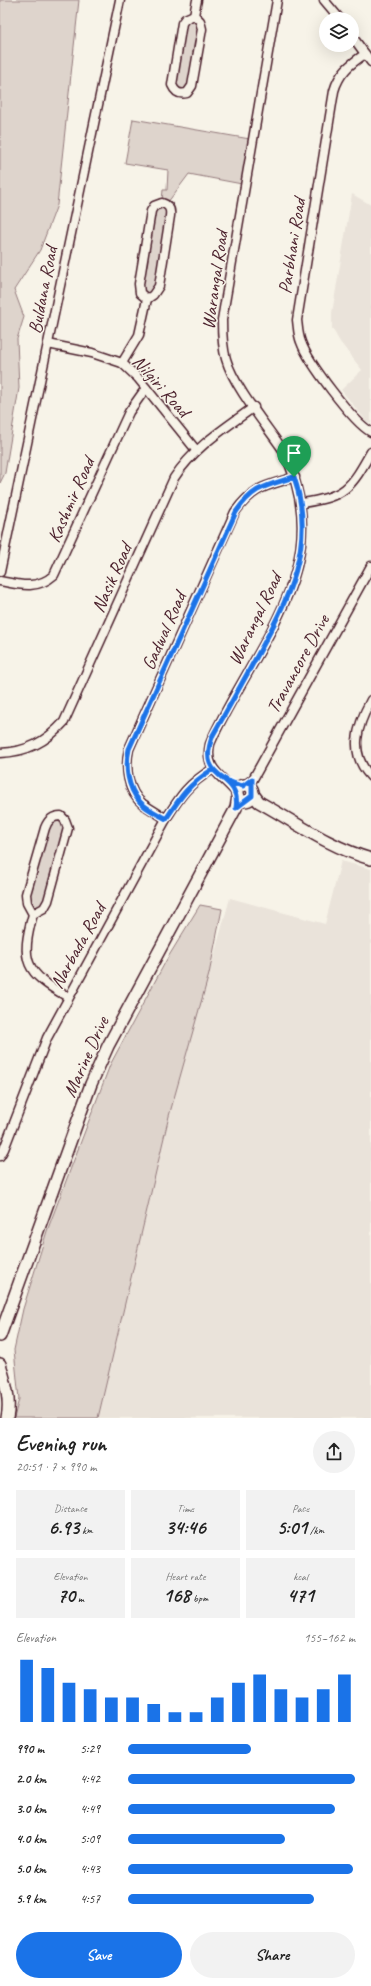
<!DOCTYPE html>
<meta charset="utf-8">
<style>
:root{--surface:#fff;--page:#f2f2f2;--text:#222;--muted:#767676;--accent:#1a73e8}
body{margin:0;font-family:Caveat,sans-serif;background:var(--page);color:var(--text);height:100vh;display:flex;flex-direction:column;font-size:15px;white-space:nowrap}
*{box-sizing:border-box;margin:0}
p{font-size:13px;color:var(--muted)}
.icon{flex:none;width:22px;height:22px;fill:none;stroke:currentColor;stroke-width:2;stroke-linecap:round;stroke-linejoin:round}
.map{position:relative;height:1418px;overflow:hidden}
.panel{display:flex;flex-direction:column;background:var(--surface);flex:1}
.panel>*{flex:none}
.fabs{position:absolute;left:319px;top:12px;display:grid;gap:8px}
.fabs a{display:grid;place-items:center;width:40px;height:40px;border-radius:50%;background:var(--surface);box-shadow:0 4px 16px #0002;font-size:20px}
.pin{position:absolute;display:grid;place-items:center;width:34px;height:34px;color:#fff;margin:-41px -17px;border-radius:50% 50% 50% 0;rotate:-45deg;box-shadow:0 0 4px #0007}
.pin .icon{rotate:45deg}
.round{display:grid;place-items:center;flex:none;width:42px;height:42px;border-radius:21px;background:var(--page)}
.headline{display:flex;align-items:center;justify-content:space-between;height:68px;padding:0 16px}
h1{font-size:22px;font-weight:800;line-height:30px}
.metrics{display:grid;grid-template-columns:repeat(3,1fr);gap:6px;height:68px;padding:4px 16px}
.metrics div{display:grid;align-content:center;border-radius:0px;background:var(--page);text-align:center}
.metrics b{font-size:20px;font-weight:800}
.metrics small{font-size:11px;font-weight:400}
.metrics p{font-size:11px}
.chart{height:112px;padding:8px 16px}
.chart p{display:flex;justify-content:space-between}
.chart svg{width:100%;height:72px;margin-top:4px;stroke:var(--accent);stroke-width:6}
.button{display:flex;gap:8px;margin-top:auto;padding:8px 16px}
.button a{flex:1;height:46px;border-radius:24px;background:var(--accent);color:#fff;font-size:16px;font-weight:800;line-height:46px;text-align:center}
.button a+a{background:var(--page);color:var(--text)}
ul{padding:0 16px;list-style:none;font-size:13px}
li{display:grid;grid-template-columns:64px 48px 1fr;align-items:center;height:30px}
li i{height:10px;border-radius:5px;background:var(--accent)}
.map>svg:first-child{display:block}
.built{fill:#eae3da}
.green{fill:#ded4cc;stroke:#947a7c}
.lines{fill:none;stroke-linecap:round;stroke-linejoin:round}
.street-casing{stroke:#4a1f2b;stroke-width:11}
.secondary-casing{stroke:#4a1f2b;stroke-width:14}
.street{stroke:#f7f3e8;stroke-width:8}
.secondary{stroke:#f7f3e8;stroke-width:11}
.route-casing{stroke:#fff;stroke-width:8}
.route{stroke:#1a73e8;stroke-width:5}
.labels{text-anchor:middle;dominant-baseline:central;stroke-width:3;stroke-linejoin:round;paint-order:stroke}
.street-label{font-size:19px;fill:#4a1f2b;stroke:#f7f3e8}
</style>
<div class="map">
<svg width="371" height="1418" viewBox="0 0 371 1418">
<rect width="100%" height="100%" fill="#f7f3e8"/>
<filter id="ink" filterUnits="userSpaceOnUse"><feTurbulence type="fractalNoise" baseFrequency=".025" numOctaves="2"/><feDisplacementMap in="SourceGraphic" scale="8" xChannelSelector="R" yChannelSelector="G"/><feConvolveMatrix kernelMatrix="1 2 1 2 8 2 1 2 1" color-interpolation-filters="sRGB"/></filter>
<g filter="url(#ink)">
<!-- built -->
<g class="built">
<path d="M352,194L371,205V424L367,422L341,390L362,370L340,342L332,328V313Z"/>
<path d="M341,861L371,869V1418H98L169,1116L230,898L325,924Z"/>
</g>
<!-- green -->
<g class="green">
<path d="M0,0H79L57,205L40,250L14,290L24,317L17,339L19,388L5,473L0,483Z"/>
<path d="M194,19L199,23L192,80L184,92L175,87L186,21Z"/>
<path d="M133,119L250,139L242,184L189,174L168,202L162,200L163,190H167L168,170L125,163Z"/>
<path d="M156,205L167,207L157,282L153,292L146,295L143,294L141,280Z"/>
<path d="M56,818L65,824L45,903L36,909L33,908L28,894L45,831Z"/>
<path d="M200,905L222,909L209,974L169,1116L98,1418H14L19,1399L14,1350L23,1309L47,1231L110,1065L167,959Z"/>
</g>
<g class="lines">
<!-- street casing -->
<g class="street-casing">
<g id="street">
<path d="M324,0L340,19"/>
<path d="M194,15L200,21L202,29L192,86L187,93C179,95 175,92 172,85L182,23L185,19Z"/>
<path d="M194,15L197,0"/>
<path d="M352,36L371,62"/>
<path d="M365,54C350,64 339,73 334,91L297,320C298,327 298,335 301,342C308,362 353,422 371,432"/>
<path d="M162,203C169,205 171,209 170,216L159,286L153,295L147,299L140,293L139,284L151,211L154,206Z"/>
<path d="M48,344L92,353L122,363L138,378L196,450"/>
<path d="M122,363L139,335L147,299"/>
<path d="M302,503C345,497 351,488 371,452"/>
<path d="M0,572L120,0"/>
<path d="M0,581C20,585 37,590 54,575L129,412L146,388"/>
<path d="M371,700C357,726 348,753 371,777"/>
<path d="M0,753C27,752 46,742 64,722L174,478C194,447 225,428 254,407"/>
<path d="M245,785L253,779L371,566"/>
<path d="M237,794C223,776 204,770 210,744C217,727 226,711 235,695C281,613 330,545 283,450C266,425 234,387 226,359C222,346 222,333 222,320L277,0"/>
<path d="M166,819C159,814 150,809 143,804C127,792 125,766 129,749L235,512C254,486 266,486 295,477"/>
<path d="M33,914L44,908L48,901L68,828L65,820L61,816C52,816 48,820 45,828L26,894L27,903L33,914C20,961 25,973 68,997"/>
<path d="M0,1156L4,1149L47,1038L166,819C181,795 188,784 213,769"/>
</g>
</g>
<!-- secondary casing -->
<g class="secondary-casing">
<g id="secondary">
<circle cx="245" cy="793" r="8"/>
<path d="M253,794L259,802C295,822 331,848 371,859"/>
<path d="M0,1336L91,1084L108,1046L236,808L238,797"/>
<path d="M0,1364C5,1382 11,1399 7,1418"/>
</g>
</g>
<!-- street -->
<use href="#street" class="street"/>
<!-- secondary -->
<use href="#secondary" class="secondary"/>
</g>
</g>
<g class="lines" filter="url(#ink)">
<!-- route casing -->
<g class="route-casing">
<path id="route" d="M294,477C317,544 288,600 256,658C242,683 228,709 213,735C194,783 242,771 236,808L252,796V779L243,786C230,783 222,779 213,769C189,784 181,796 166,819C158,814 146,809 140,802C127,787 125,767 129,749L236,512C254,486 266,486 294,477"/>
</g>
<!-- route -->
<use href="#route" class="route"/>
</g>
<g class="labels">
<!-- street labels -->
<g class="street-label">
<text transform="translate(292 246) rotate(-81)">Parbhani Road</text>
<text transform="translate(215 280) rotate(-82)">Warangal Road</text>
<text transform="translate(43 290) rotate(-79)">Buldana Road</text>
<text transform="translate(161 386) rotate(48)">Nilgiri Road</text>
<text transform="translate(71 500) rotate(-66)">Kashmir Road</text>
<text transform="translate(112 578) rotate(-66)">Nasik Road</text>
<text transform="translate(255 619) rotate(-64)">Warangal Road</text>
<text transform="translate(164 631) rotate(-66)">Gadwal Road</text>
<text transform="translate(298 664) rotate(-61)">Travancore Drive</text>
<text transform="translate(78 946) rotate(-61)">Narbada Road</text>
<text transform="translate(86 1057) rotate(-66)">Marine Drive</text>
</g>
</g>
</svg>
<div class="fabs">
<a><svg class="icon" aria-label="layers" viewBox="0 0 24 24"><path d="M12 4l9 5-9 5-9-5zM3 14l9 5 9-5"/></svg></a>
</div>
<div class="pin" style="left:294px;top:477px;background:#1e9e55"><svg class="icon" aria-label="arrive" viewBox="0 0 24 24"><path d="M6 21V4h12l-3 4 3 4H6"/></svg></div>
</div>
<section class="panel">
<div class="headline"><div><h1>Evening run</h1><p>20:51 · 7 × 990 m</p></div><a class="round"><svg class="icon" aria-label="share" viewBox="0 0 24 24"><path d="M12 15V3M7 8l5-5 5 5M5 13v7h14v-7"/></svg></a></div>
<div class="metrics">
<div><p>Distance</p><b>6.93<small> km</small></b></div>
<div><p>Time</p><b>34:46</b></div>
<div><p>Pace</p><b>5:01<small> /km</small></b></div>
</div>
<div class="metrics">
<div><p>Elevation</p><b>70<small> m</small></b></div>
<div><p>Heart rate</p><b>168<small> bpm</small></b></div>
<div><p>kcal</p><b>471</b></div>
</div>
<div class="chart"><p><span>Elevation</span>155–162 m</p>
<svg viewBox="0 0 160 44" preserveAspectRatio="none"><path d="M5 44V6M15 44V11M25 44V20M35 44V24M45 44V29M55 44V29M65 44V33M75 44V38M85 44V38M95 44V29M105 44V20M115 44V15M125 44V24M135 44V29M145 44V24M155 44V15"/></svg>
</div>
<ul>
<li><b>990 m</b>5:29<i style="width:54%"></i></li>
<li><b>2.0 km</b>4:42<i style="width:100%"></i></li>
<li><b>3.0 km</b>4:49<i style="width:91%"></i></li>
<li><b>4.0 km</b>5:09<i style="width:69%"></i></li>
<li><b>5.0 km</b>4:43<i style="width:99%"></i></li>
<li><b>5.9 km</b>4:57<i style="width:82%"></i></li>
</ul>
<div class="button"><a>Save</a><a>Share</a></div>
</section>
